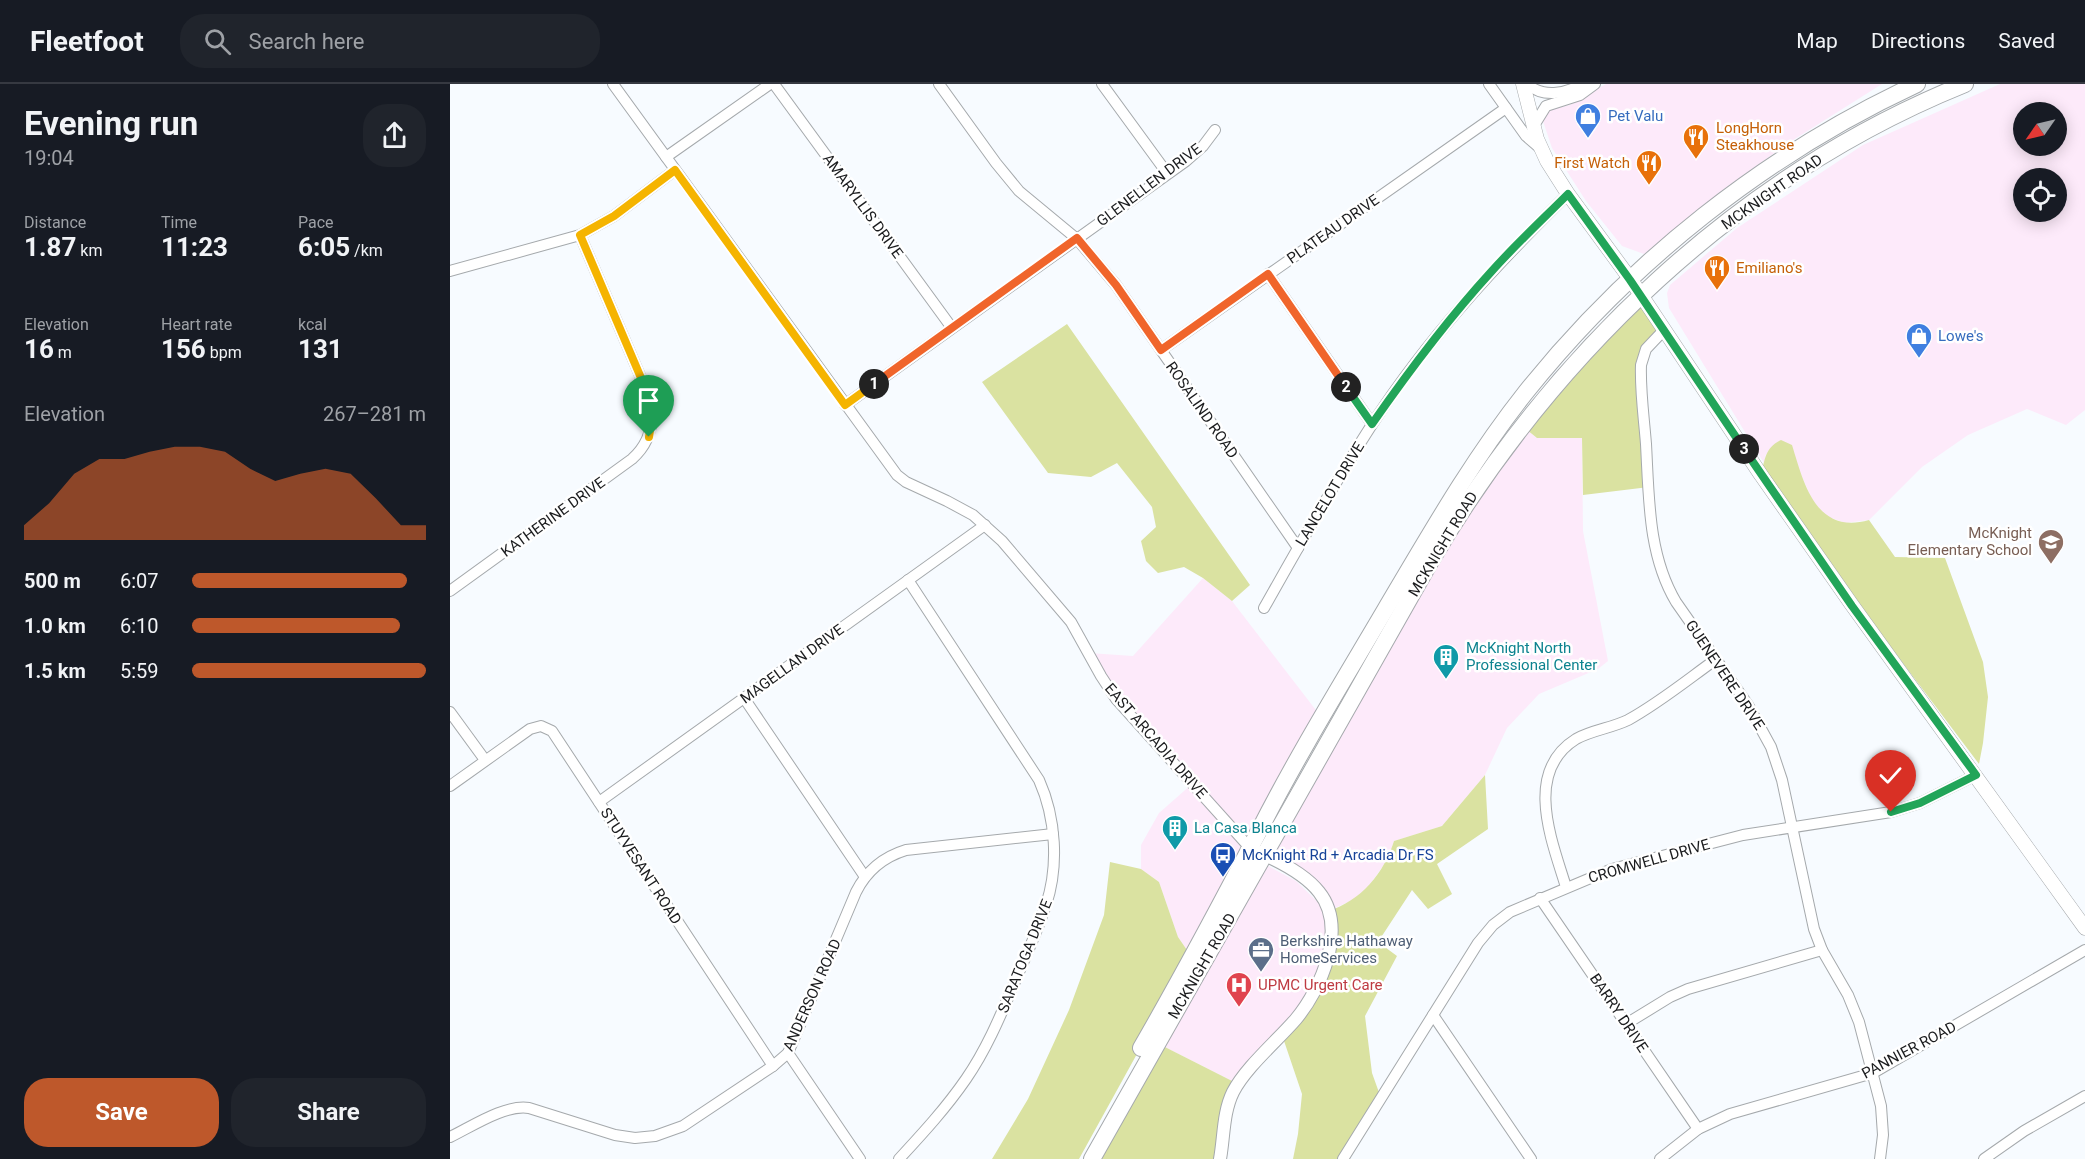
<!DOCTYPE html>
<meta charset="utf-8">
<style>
:root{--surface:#171b24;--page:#20242c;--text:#f1f3f6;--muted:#9ea1a6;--line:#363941;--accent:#be582b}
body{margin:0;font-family:Roboto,sans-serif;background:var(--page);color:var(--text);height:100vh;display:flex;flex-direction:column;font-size:22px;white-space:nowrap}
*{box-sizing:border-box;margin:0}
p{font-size:20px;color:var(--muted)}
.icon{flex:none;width:33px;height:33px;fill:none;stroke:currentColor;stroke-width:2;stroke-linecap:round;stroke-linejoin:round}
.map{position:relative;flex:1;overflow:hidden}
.drawer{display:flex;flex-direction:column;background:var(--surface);width:450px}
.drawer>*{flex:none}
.needle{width:39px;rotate:236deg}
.buttons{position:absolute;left:1563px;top:18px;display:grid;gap:12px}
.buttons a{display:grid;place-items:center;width:54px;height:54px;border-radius:50%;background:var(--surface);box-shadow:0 3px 15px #0003;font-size:30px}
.pin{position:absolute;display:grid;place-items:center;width:51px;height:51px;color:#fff;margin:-62px -26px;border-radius:50% 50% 50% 0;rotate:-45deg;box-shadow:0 0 6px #0007}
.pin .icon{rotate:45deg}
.km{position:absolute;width:30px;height:30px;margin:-15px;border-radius:50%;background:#222;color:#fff;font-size:16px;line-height:30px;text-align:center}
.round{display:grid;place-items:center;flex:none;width:63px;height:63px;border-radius:24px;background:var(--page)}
.summary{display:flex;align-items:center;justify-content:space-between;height:102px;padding:0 24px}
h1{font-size:33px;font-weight:700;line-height:45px}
.figures{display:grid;grid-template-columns:repeat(3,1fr);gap:9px;height:102px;padding:6px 24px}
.figures div{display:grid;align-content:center}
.figures b{font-size:26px;font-weight:700}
.figures small{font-size:16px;font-weight:400}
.figures p{font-size:16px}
.chart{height:168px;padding:12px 24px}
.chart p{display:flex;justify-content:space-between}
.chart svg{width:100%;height:108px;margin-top:6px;fill:var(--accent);opacity:.7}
.action{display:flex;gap:12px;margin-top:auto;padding:12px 24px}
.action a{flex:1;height:69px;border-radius:24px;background:var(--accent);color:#fff;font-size:24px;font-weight:700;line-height:69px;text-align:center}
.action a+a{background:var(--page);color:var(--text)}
ul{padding:0 24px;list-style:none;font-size:20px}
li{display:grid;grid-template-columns:96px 72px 1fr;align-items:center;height:45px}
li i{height:15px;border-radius:8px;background:var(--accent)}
header{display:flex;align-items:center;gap:36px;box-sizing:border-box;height:84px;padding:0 30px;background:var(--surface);border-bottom:2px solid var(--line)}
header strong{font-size:28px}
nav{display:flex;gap:33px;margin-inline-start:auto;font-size:21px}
.search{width:420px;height:54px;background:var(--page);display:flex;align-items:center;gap:15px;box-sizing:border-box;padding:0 21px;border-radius:24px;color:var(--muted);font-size:22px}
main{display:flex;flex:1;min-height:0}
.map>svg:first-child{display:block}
.commercial{fill:#fdeafa;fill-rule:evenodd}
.green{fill:#dae2a1}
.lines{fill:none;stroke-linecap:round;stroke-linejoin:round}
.minor-casing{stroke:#a5a9ac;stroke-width:12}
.tertiary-casing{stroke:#a5a9ac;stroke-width:14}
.secondary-casing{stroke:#a5a9ac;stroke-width:15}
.trunk-casing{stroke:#a5a9ac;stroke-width:18}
.minor{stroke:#fff;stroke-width:10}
.tertiary{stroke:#fff;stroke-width:12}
.secondary{stroke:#fff;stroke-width:14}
.trunk{stroke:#fff;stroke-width:16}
.split-1-casing{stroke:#fff;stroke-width:12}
.split-2-casing{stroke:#fff;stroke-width:12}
.split-3-casing{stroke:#fff;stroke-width:12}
.split-4-casing{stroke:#fff;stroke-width:12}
.split-1{stroke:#f5b400;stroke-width:8}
.split-2{stroke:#f0652b;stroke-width:8}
.split-3{stroke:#22a559;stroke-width:8}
.split-4{stroke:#22a559;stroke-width:8}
.labels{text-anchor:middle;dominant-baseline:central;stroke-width:5;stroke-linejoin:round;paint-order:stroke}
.shop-label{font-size:15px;fill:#366cbe;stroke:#fff;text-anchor:start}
.food-label{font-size:15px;fill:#c56008;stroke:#fff;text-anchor:start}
.street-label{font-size:15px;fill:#1b1c1e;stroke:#fff}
.education-label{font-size:15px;fill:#785e54;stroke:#fff;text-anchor:end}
.culture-label{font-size:15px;fill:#0d838f;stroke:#fff;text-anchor:start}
.transit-label{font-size:15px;fill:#164399;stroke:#fff;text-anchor:start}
.service-label{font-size:15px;fill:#4e5e75;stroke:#fff;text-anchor:start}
.health-label{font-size:15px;fill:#be3a42;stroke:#fff;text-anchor:start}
</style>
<header>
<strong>Fleetfoot</strong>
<div class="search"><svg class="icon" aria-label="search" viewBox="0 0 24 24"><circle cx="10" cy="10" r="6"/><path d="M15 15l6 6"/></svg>Search here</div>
<nav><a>Map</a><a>Directions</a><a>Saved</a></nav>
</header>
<main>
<section class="drawer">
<div class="summary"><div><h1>Evening run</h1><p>19:04</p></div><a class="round"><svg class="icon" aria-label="share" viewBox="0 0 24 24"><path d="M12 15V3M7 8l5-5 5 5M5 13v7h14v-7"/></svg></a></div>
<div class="figures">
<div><p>Distance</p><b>1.87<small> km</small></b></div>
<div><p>Time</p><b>11:23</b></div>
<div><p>Pace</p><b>6:05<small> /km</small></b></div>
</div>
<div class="figures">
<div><p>Elevation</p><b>16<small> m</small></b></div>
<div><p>Heart rate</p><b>156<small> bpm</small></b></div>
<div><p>kcal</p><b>131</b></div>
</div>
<div class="chart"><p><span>Elevation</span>267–281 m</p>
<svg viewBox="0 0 160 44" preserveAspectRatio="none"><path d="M0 44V38L10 29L20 17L30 11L40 11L50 8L60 6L70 6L80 8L90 15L100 20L110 17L120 15L130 17L140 27L150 38L160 38V44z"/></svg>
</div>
<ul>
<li><b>500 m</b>6:07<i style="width:92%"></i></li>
<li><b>1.0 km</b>6:10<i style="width:89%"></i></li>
<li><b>1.5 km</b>5:59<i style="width:100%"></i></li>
</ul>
<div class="action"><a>Save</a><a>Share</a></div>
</section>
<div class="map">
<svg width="1635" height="1075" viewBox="0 0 1635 1075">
<rect width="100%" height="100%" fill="#f7fbff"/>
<!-- commercial -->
<g class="commercial">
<path d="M1156,0H1432L1340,58L1274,105L1194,170L1172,162L1136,117L1102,64L1093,37L1092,32L1103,25L1120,21Z"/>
<path d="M1550,0H1635V326L1616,341L1577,325L1518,351L1472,383L1419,436L1395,439L1376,432L1362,416L1353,395L1316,370L1314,379L1219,224L1217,209L1220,201L1287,144L1413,61ZM1574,28H1606V62H1574ZM1574,94H1606V128H1574Z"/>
<path d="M1072,342L1087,354H1132L1133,447L1158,577L1148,585L1089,610L1057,644L1035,691L992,742L944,757L938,775L918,803L903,816L878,827L881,839L870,898L788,1000L707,959L811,778L846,797L876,826L873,815L815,771L979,480Z"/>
<path d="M753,494L782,517L872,634L741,872L728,853L709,798L691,785V761L709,729L742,700L703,658L639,569L683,572Z"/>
</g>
<!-- green -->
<g class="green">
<path d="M1191,212L1214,246L1193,270L1199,403L1133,411L1132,354H1087L1072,342Z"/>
<path d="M617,240L800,501L782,517L753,494L734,483L708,489L696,477L691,457L706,443L702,423L667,379L641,393L598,389L532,298Z"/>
<path d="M1331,356L1342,361C1354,400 1366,451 1419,436L1445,473L1495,474L1533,578L1538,613L1533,659L1529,680L1311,391C1315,375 1315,364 1331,356Z"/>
<path d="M1035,691L1038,745L987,780L1002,810L978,825L962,806L928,858L947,872L915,932L922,989L931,1014L893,1075H843L848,1050L852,1010L832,951L876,878L878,827C911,817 934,789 944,757L992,742Z"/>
<path d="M660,778L691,785L709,798L728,853L741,872L629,1075H542L578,1015L619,926L654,831Z"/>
<path d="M707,959L788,1000L770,1075H642Z"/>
</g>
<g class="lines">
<!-- minor casing -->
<g class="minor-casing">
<g id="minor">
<path d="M163,0L447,391L456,398L497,417L523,431L552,457L621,538L651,592L666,615L800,764"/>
<path d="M324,0L502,244"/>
<path d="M489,0L546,79L569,107L627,155L666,201L848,464"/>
<path d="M652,0L717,89"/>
<path d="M1039,0L1076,52L1091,65"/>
<path d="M1077,0C1093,14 1115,10 1132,0"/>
<path d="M1083,43L1096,22L1130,11L1145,0"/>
<path d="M216,73L320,0"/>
<path d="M0,187L130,151L164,132L225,86"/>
<path d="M818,190L922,340"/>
<path d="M1214,246L1196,265L1191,281C1190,307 1194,334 1196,360C1199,414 1198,471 1226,518L1298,621L1321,663L1332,696L1364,845L1372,866L1398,911L1409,938L1431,1022L1433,1051L1430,1075"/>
<path d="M711,266L1056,24"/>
<path d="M395,321L736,77L753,62L765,46"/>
<path d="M0,507L182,375C200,359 205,339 200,315L130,151"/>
<path d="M814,524C849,462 884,399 923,339C978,254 1046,181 1118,110"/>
<path d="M294,614L415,793"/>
<path d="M0,628L35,676"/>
<path d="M0,702L80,645L91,642L102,647L323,982"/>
<path d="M149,718L535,441"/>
<path d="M1116,803C1102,757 1073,688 1126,655C1142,646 1162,644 1178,636C1209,619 1237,596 1265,576"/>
<path d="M1090,814L1248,1045"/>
<path d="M983,931L1081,1075"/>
<path d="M1176,940L1220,913L1238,905L1372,866"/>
<path d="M338,969L410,1075"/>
<path d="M0,1053C21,1043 55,1020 79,1024L165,1051L185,1054L205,1052L233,1042L323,982L338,969L406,808C417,786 433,773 456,766L603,750"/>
<path d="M449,1075C473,1049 496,1024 516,995C538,963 552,928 567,893C577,869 588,846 596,821C609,782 606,734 589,696L458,496"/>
<path d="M893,1075L1028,859L1043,841L1060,828L1162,785L1293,751L1441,728L1470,719L1526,691"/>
<path d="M1210,1075L1248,1045L1280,1030L1423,989L1635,866"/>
<path d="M1534,1075L1574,1047L1635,1012"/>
</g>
</g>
<!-- tertiary casing -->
<g class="tertiary-casing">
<path id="tertiary" d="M770,1075C774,1053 773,1028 783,1008C796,983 827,957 846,935C871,905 898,844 869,808C855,790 829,777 808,768"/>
</g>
<!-- secondary casing -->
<g class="secondary-casing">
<path id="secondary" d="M1073,0L1087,55L1097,77L1118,110L1181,196L1311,391L1402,521L1635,844"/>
</g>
<!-- trunk casing -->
<g class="trunk-casing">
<g id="trunk">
<path d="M691,964C732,893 771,820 809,747C847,672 892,599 935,526C979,452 1022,376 1076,308C1180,178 1316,70 1467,0"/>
<path d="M642,1075L979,480C1102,271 1287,92 1515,0"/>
</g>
</g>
<!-- minor -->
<use href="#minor" class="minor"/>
<!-- tertiary -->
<use href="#tertiary" class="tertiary"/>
<!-- secondary -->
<use href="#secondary" class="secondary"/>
<!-- trunk -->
<use href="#trunk" class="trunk"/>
</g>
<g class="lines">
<!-- split-1 casing -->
<g class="split-1-casing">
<path id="split-1" d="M199,353L202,334L200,315L130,151L164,132L225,86L395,321L424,300"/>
</g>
<!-- split-2 casing -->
<g class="split-2-casing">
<path id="split-2" d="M424,300L627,154L666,201L711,266L818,190L896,303"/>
</g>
<!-- split-3 casing -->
<g class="split-3-casing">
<path id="split-3" d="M896,303L922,340C959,287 997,236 1041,188C1065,161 1092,136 1118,110L1180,196L1294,365"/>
</g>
<!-- split-4 casing -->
<g class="split-4-casing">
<path id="split-4" d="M1294,365L1402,522L1526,691L1470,719L1441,728"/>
</g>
<!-- split-1 -->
<use href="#split-1" class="split-1"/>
<!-- split-2 -->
<use href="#split-2" class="split-2"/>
<!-- split-3 -->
<use href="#split-3" class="split-3"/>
<!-- split-4 -->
<use href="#split-4" class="split-4"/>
</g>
<!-- icons -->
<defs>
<g id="shop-pin" transform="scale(1.35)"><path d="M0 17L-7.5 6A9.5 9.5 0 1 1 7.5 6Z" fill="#3f7fe0" stroke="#fff"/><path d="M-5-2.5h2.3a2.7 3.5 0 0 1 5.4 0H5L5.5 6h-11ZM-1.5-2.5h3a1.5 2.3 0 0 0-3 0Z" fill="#fff"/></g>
<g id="restaurant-pin" transform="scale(1.35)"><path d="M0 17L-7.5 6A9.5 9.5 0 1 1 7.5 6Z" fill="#e8710a" stroke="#fff"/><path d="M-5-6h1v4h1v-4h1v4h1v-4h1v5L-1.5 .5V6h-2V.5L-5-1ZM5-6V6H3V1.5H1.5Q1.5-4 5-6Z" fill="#fff"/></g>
<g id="school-pin" transform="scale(1.35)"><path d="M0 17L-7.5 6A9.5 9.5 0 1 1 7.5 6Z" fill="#8d6e63" stroke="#fff"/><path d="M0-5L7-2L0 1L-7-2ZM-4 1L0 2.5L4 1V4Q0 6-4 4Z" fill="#fff"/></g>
<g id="building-pin" transform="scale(1.35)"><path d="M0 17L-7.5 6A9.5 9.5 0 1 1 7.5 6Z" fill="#0f9aa8" stroke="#fff"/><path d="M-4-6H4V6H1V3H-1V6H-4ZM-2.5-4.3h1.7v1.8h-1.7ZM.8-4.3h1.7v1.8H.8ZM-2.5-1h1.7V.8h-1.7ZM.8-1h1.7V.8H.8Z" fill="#fff"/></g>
<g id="bus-pin" transform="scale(1.35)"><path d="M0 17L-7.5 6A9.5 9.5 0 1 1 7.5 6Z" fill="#1a4fb4" stroke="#fff"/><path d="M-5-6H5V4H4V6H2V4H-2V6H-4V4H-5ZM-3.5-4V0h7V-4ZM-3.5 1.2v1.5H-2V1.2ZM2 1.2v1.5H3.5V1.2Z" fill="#fff"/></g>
<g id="office-pin" transform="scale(1.35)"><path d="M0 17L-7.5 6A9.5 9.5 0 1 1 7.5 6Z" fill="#5c6f8a" stroke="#fff"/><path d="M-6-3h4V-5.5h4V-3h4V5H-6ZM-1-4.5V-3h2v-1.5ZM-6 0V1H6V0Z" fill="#fff"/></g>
<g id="hospital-pin" transform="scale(1.35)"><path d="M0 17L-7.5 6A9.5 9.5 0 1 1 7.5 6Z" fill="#e0444e" stroke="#fff"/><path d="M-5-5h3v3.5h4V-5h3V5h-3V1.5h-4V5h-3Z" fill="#fff"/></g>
</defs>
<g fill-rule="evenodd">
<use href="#shop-pin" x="1138" y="32"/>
<use href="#restaurant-pin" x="1246" y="53"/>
<use href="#restaurant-pin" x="1199" y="79"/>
<use href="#restaurant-pin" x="1267" y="184"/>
<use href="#shop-pin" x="1469" y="252"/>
<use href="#school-pin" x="1601" y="458"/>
<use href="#building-pin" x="996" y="573"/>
<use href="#building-pin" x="725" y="744"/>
<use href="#bus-pin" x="773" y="771"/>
<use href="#office-pin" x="811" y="866"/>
<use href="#hospital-pin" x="789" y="901"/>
</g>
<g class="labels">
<!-- shop labels -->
<g class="shop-label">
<text x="1158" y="32">Pet Valu</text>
<text x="1488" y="252">Lowe's</text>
</g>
<!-- food labels -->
<g class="food-label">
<text x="1266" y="44">LongHorn<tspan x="1266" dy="17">Steakhouse</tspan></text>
<text x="1180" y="79" text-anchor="end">First Watch</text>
<text x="1286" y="184">Emiliano's</text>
</g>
<!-- street labels -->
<g class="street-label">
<text transform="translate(699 101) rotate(-37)">GLENELLEN DRIVE</text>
<text transform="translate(1322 108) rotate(-35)">MCKNIGHT ROAD</text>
<text transform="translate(413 122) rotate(54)">AMARYLLIS DRIVE</text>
<text transform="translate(883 145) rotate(-35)">PLATEAU DRIVE</text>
<text transform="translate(752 326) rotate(55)">ROSALIND ROAD</text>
<text transform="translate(880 410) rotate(-59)">LANCELOT DRIVE</text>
<text transform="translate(103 433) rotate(-36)">KATHERINE DRIVE</text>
<text transform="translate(993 460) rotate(-59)">MCKNIGHT ROAD</text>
<text transform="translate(342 580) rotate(-36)">MAGELLAN DRIVE</text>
<text transform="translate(1275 591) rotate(56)">GUENEVERE DRIVE</text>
<text transform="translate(706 657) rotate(49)">EAST ARCADIA DRIVE</text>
<text transform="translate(1199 777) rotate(-16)">CROMWELL DRIVE</text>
<text transform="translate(191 782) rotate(57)">STUYVESANT ROAD</text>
<text transform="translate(575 872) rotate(-68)">SARATOGA DRIVE</text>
<text transform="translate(752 882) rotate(-60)">MCKNIGHT ROAD</text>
<text transform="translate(362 911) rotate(-66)">ANDERSON ROAD</text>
<text transform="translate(1169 929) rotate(56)">BARRY DRIVE</text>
<text transform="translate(1459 966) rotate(-28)">PANNIER ROAD</text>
</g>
<!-- education labels -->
<g class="education-label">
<text x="1582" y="449">McKnight<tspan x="1582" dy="17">Elementary School</tspan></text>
</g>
<!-- culture labels -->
<g class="culture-label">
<text x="1016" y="564">McKnight North<tspan x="1016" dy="17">Professional Center</tspan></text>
<text x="744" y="744">La Casa Blanca</text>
</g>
<!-- transit labels -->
<g class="transit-label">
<text x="792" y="771">McKnight Rd + Arcadia Dr FS</text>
</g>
<!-- service labels -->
<g class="service-label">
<text x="830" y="857">Berkshire Hathaway<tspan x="830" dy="17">HomeServices</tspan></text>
</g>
<!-- health labels -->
<g class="health-label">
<text x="808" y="901">UPMC Urgent Care</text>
</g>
</g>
</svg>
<div class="buttons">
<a><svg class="needle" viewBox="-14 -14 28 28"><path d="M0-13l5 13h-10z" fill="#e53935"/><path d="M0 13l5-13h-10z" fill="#9ea1a6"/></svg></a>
<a><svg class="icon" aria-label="locate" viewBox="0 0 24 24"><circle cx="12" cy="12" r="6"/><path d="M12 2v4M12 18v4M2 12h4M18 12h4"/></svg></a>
</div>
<div class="pin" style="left:199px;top:353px;background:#1e9e55"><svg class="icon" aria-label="arrive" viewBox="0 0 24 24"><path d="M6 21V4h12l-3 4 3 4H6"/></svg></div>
<div class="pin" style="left:1441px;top:728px;background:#d93025"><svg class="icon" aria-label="check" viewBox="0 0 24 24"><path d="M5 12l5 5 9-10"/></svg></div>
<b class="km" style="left:424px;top:300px">1</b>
<b class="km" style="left:896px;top:303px">2</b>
<b class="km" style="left:1294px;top:365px">3</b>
</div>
</main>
